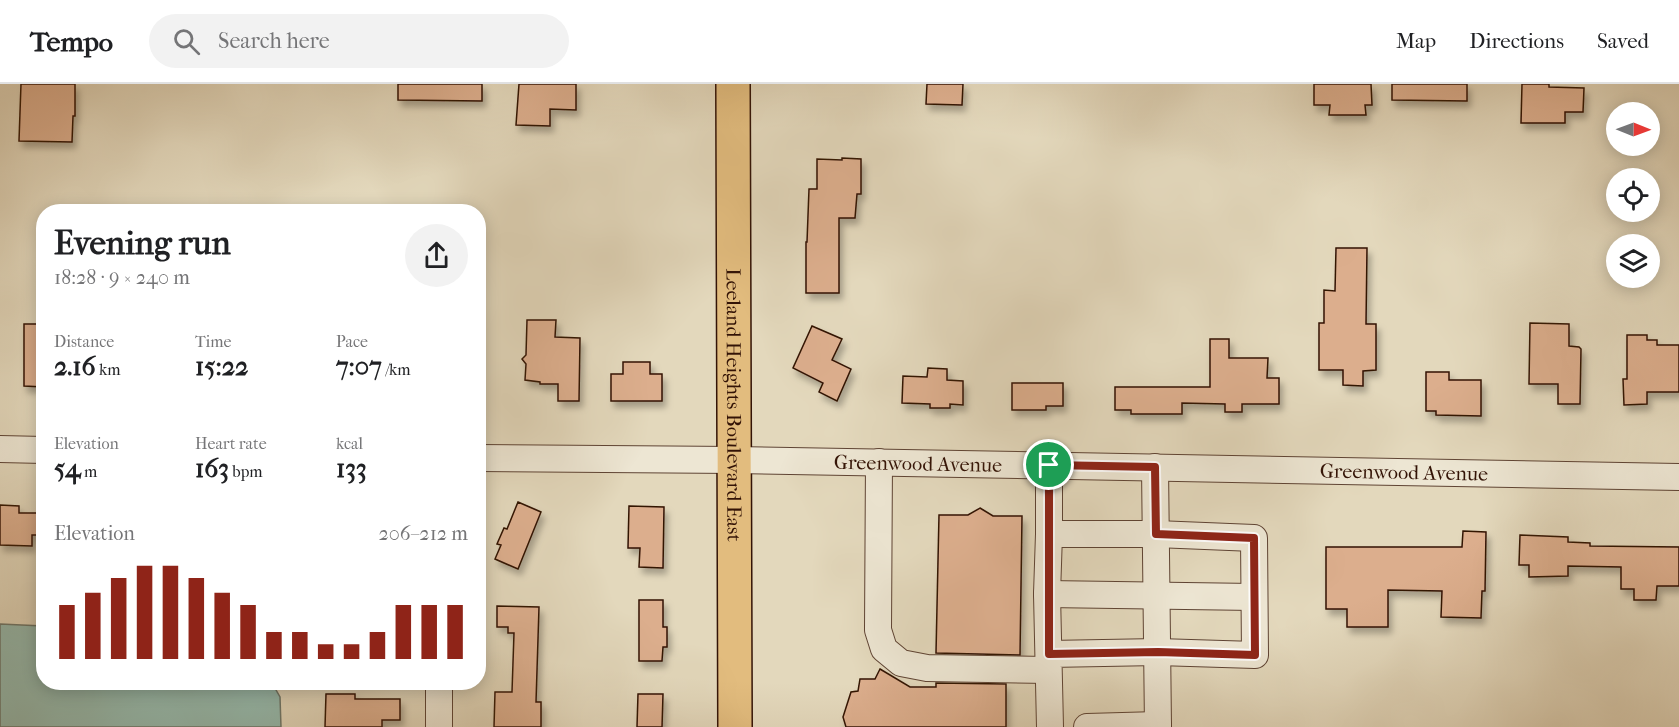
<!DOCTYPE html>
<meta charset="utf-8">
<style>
:root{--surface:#fff;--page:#f2f2f2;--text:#202124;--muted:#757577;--line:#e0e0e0;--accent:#8f2418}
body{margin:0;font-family:"IM FELL French Canon",serif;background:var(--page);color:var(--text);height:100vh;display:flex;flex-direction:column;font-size:22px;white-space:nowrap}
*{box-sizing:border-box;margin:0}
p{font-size:20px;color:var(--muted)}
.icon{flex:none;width:33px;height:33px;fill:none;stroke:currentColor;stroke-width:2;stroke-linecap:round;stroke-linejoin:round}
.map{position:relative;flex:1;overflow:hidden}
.drawer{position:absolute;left:36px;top:120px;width:450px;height:486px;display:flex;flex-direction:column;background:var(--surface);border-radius:24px;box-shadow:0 3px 15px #0003}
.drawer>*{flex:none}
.needle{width:39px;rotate:91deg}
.buttons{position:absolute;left:1606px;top:18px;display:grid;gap:12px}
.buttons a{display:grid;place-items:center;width:54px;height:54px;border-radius:50%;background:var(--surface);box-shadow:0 3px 15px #0003;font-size:30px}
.pin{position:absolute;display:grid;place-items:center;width:51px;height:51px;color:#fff;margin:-26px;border:3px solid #fff;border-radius:50%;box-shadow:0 2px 6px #0007}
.round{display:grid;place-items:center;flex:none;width:63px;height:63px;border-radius:32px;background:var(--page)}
.summary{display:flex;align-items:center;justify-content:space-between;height:102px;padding:0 18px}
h1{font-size:33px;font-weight:700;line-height:45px}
.stats{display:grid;grid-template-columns:repeat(3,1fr);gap:9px;height:102px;padding:6px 18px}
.stats div{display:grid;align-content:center}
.stats b{font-size:26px;font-weight:700}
.stats small{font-size:16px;font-weight:400}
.stats p{font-size:16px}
.chart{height:168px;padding:12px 18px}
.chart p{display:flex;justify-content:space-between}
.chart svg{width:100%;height:108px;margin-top:6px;stroke:var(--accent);stroke-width:6}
header{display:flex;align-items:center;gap:36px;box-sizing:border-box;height:84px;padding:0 30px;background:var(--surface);border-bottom:2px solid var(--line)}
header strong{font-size:28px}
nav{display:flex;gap:33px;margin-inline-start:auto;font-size:21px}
.search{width:420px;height:54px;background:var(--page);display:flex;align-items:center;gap:15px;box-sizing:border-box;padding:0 21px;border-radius:33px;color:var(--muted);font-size:22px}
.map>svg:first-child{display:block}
.water{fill:#95baae;stroke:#6e776b;stroke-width:1.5}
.building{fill:#dcae8d;stroke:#331306;stroke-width:1.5;filter:url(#shadow)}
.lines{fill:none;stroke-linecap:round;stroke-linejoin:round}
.minor-casing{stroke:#5f4434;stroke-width:28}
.major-casing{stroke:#331306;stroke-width:36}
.minor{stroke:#ede6d3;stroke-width:26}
.major{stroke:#e2bc7e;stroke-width:33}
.route-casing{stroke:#fff;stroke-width:12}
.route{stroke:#8f2418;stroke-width:8}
.labels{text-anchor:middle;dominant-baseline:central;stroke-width:6;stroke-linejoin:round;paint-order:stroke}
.street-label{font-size:20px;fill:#331306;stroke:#ede6d3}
</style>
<header>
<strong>Tempo</strong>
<div class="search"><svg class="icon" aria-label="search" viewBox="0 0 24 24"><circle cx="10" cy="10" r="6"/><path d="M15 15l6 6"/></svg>Search here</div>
<nav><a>Map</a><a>Directions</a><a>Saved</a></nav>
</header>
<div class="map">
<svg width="1679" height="643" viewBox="0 0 1679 643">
<defs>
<filter id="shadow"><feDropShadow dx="3.5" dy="6" stdDeviation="3" flood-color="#0004"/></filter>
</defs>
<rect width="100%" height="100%" fill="#e3d8bc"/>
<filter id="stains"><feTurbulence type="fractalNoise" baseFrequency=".00333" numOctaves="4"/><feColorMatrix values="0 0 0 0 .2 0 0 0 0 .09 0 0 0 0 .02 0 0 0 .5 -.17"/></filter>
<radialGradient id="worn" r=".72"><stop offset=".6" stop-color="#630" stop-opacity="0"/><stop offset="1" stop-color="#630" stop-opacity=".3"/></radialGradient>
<!-- water -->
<path class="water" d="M0,540L43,542L44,598L272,599L280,613L281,643H0Z"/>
<!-- building -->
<g class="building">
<path d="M21,0H75V32H73L72,58L19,57Z"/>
<path d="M398,0H482V17L398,16Z"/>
<path d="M519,0H576V26L550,25V42L516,41Z"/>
<path d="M927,0H963L962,21L926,20Z"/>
<path d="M1314,0H1371L1372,21H1365L1366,31H1329L1330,21H1314Z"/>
<path d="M1392,0H1467V17L1392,16Z"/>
<path d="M1522,0H1549V3L1584,4L1583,28H1565V39H1521Z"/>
<path d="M842,74L861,75V110H857L855,134H839V209H806V158H807L809,105H817V75L842,76Z"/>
<path d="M1336,164H1367L1366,240H1376V286L1363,287V302L1343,301V286H1319V239H1324V206L1335,207Z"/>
<path d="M527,236H556L555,253L580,254L579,317H558V300H540V298L525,296L526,280L522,275L526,271Z"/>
<path d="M1530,239L1569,240V262L1579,263L1581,265L1580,320H1558V300H1529Z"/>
<path d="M24,240H44V303L24,302Z"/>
<path d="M812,242L842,255L832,276L851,285L837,317L819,308L823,299L793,284Z"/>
<path d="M1627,251H1647V256H1657V261H1679V308H1647V320L1624,321L1623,295H1627Z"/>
<path d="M1210,255H1229V274H1268L1267,294H1279V320H1242V328H1225V320L1182,319V330H1131V326H1115V303H1210Z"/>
<path d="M623,278H650V290H662V317H611V290H623Z"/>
<path d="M928,284L947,285V296L963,297V321L950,320V324H930V320L902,319L903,292L927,293Z"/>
<path d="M1426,288H1449V296H1481V332L1436,331V327H1426Z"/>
<path d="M1012,299H1063V322H1046V326H1012Z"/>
<path d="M518,418L541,428L518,485L495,475L501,461L497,460L504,444L507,445Z"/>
<path d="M0,421L19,422V429H44V451H32V462L0,461Z"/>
<path d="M629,422L664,423L663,484L639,483L640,464H628Z"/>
<path d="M980,424L993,432H1022L1020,571L936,569L939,431H968Z"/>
<path d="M1463,447L1486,448L1485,507H1482L1481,534L1441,533L1442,507L1388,506V543H1347V525H1326V463H1462Z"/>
<path d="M1520,451L1568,453V458L1590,459V462L1679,463V502H1657L1656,516H1634V505H1621V483L1568,482V492L1529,493V481H1519Z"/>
<path d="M639,516H663V543H667V563H663L662,577H639Z"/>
<path d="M497,522L539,523L536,618H541V643H494L495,608H512L514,549H508V543H497Z"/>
<path d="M880,585L910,603H936V599L1006,600V643H846L843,633L851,608L858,607L860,595H875Z"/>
<path d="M326,610H355V615H400V636H382V643H325Z"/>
<path d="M638,610H663L662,643H637Z"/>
</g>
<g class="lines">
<!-- minor casing -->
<g class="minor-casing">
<g id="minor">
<path d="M0,365L44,366"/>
<path id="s1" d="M478,374L734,376L1679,393"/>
<path d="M879,378L878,546L884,565L901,579L927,584L1048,586"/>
<path d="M1049,381V450"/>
<path d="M1155,383L1158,643"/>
<path d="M1047,510L1254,513"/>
<path d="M1049,570L1158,568L1255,571L1254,454L1156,450H1049L1047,510L1050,643"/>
<path d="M439,598V643"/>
<path d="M1087,643L1158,641"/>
</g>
</g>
<!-- major casing -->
<g class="major-casing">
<g id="major">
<path id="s2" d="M733,0L735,643"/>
</g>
</g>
<!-- minor -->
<use href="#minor" class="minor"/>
<!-- major -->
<use href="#major" class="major"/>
</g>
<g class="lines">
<!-- route casing -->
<g class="route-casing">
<path id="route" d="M1049,381L1155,383L1156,450L1254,454L1255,571L1158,568L1049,570Z"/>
</g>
<!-- route -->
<use href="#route" class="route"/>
</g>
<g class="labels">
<!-- street labels -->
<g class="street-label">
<text stroke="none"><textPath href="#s2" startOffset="321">Leeland Heights Boulevard East</textPath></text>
<text stroke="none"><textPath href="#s1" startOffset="440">Greenwood Avenue</textPath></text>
<text stroke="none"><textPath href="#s1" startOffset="926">Greenwood Avenue</textPath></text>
</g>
</g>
<rect width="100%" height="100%" filter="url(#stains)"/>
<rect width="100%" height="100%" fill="url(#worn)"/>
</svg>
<div class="buttons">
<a><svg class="needle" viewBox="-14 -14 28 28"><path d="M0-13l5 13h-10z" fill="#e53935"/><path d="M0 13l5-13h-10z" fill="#757577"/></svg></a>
<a><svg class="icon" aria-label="locate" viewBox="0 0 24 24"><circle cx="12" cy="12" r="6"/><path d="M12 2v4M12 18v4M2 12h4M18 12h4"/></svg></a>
<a><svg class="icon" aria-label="layers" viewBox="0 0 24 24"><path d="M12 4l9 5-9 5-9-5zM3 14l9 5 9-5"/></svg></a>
</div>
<div class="pin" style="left:1049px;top:381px;background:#1e9e55"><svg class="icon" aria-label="arrive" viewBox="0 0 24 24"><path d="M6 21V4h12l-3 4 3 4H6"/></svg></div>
<section class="drawer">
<div class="summary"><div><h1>Evening run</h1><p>18:28 · 9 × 240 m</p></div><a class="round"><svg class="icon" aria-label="share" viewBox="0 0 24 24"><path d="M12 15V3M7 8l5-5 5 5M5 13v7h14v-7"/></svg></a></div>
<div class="stats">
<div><p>Distance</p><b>2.16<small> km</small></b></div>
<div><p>Time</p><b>15:22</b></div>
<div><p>Pace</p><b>7:07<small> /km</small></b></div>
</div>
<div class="stats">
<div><p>Elevation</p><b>54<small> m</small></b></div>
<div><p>Heart rate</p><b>163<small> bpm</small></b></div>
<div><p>kcal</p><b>133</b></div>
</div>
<div class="chart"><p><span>Elevation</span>206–212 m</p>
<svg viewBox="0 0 160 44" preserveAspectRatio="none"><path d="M5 44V22M15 44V17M25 44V11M35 44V6M45 44V6M55 44V11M65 44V17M75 44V22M85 44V33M95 44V33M105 44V38M115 44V38M125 44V33M135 44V22M145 44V22M155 44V22"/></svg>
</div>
</section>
</div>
